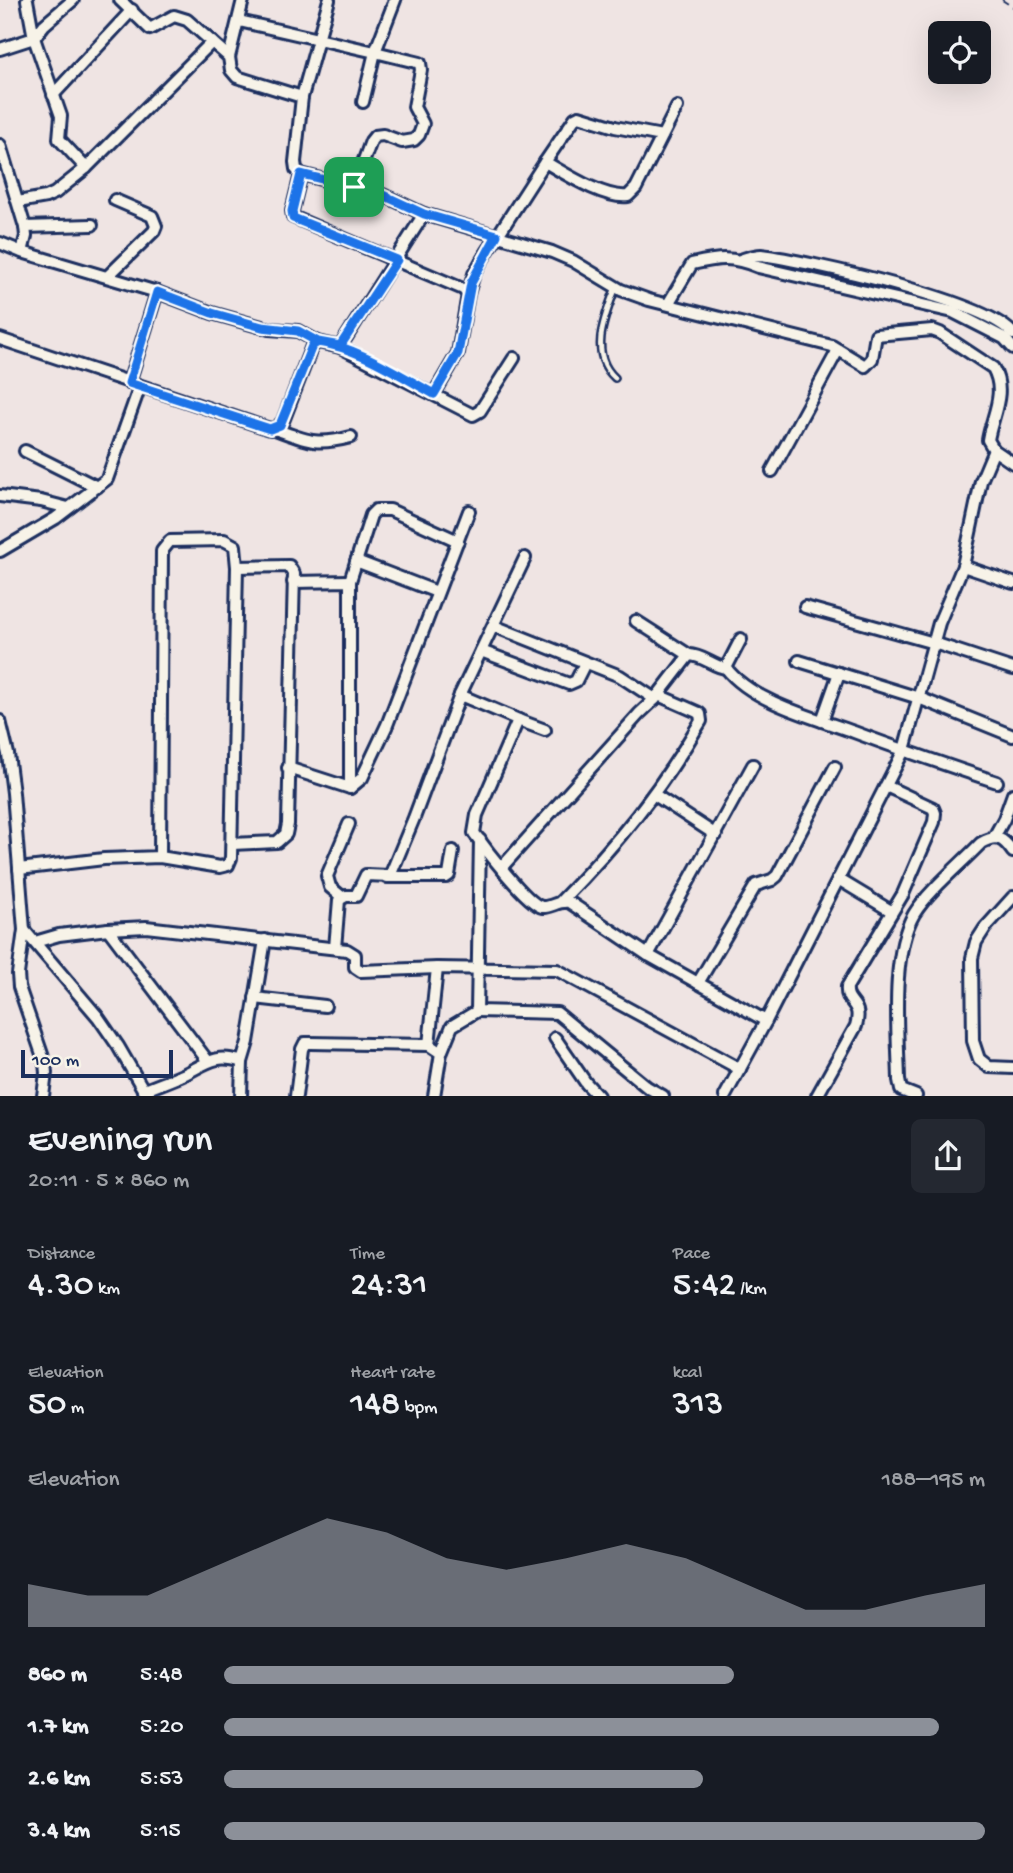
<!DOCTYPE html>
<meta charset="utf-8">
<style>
:root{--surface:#171b24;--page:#242831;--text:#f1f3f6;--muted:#9ea1a6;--accent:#8c9099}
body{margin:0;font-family:"Gochi Hand",sans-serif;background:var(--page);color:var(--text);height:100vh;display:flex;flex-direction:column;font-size:26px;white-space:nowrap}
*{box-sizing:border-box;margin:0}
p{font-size:23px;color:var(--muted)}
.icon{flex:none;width:38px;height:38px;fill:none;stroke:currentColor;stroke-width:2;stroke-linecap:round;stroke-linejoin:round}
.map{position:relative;height:1096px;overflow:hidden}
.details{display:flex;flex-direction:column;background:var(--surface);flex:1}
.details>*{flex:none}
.buttons{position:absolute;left:928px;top:21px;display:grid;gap:14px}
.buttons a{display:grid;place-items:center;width:63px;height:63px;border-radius:10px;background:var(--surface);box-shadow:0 7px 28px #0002;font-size:35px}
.scale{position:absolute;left:21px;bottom:18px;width:152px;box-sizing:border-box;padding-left:7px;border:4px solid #1b2f5e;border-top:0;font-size:19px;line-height:24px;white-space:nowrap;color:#1b2f5e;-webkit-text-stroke:5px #f7f3e8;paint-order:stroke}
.pin{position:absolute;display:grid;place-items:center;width:60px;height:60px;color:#fff;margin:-30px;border-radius:14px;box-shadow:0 4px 10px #0006}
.round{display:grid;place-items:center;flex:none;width:74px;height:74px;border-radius:10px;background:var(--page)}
.head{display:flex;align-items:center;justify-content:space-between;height:119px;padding:0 28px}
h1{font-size:38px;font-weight:600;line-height:52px}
.stats{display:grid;grid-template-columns:repeat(3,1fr);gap:10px;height:119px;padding:7px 28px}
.stats div{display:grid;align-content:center}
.stats b{font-size:35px;font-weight:600}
.stats small{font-size:19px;font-weight:400}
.stats p{font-size:19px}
.chart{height:196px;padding:14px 28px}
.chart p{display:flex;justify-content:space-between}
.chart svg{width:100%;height:126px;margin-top:7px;fill:var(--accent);opacity:.7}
ul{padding:0 28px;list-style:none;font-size:23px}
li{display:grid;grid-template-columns:112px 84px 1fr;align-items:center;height:52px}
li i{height:18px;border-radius:9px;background:var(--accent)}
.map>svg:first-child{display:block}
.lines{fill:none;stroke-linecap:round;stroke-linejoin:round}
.service-casing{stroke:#1b2f5e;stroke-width:10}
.minor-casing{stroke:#1b2f5e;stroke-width:16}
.path{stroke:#1b2f5e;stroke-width:2;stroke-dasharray:7 5;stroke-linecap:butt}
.service{stroke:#f7f3e8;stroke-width:5}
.minor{stroke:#f7f3e8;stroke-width:10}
.route-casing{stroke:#fff;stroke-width:14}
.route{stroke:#1a73e8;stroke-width:9}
</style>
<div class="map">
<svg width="1013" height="1096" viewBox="0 0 1013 1096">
<rect width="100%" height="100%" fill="#efe4e3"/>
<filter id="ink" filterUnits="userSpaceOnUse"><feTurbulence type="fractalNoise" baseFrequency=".0143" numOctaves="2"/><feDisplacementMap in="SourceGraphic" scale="14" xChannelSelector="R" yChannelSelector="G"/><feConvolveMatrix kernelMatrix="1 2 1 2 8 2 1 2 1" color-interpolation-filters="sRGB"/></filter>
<g filter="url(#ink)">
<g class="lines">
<!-- service casing -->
<g class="service-casing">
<path id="service" d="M615,378C588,354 605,316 616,287"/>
</g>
<!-- minor casing -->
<g class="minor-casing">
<g id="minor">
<path d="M27,0L34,38L61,116L59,139L86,168"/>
<path d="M120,0L150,29L174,16L187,20L229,57L231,70L237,77L302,97L329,0"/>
<path d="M239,21L375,52L395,0"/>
<path d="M0,49L34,38L44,25L73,0"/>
<path d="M229,57L243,0"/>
<path d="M53,95L132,10"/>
<path d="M302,97L295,162L296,169L301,174L383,195L424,214L552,252L573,261L621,290L649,300L832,346L865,366L872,359L876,335L932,330L940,333L993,368C1007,393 992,415 988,440L994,450L1013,463"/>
<path d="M0,145L25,227L26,236L22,252"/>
<path d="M545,162L575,118L579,116L615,127L662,136"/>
<path d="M301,174L292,211L293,217L463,289L468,294L474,274L482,260L545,162C566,174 604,199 628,196L636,188L677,107"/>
<path d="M354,187L371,141L375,136L383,135L402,142L414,140L419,135L423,124L414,107L421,70L420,63L375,52L363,102"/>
<path d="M18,202L46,197L55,193L86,168L212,42"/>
<path d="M25,227L92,225"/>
<path d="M0,243L22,252L157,292L212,313L269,329L298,331L318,342"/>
<path d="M740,260C747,258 754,255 761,255C807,261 988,301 1013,334"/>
<path d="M108,276L154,231L156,226L152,216L115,200"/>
<path d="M668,304L692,264C719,258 732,256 758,267L953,312L1004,338L1013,348"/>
<path d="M0,339L270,429L277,428L283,421L312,346L318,342L340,347L424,214"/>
<path d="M340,347L473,415L480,411L514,358"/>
<path d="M129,383L157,292"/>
<path d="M434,394L458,353L468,294"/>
<path d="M275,429C308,441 316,446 351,437"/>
<path d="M25,451L97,487"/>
<path d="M772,471L838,350"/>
<path d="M0,496L41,501L68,508"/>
<path d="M0,551L56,518L107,479L140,386"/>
<path d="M356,561L437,592"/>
<path d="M963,566L1013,583"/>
<path d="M350,581L371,515L376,510H390L458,541"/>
<path d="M805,607L934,643L1013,669"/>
<path d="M636,621L689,655"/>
<path d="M494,626L620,676L655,699L639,714L502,867"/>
<path d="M481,651L569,684L576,681L585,663"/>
<path d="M799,661L919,698L1013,736"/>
<path d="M726,668C752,702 815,718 854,732C902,750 949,766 997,782"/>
<path d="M460,695L525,558"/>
<path d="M655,699L689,655C703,655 713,667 726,668L741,639"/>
<path d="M0,721L8,754L13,793L24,930L98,1017L118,1046L147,1096"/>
<path d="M822,721L839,673"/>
<path d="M545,730L518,720L477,815L474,833C484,847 527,904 542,907C551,908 559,900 569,902L648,955L753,765"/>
<path d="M288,768L350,788V581L293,582"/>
<path d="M350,788L362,778L387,725L469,511"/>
<path d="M655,795L716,835"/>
<path d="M994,837L1004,819L1013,794"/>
<path d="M480,840L477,1011L557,1013L647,1087L663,1096"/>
<path d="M232,844L277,842L286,834L288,824L294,574L289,566L237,567"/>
<path d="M19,869L104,859L160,857L162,551L170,541L224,540L235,546L237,567L231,858L228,865L220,867L160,857"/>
<path d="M387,877H446L449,875L453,851"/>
<path d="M838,879L891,911"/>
<path d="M342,897L330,887L327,876L349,824"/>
<path d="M1013,897L985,928L976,942L972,958L973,1041L979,1059L989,1067L1013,1068"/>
<path d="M561,901C618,843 660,791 701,721L700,714L697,712L658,695"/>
<path d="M108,929L207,1060"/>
<path d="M24,930L18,974L19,987L45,1063L46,1073L43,1096"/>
<path d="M35,942L59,935L108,929L146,927L347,950L355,955V967L361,971L437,968L557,970L740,1069"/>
<path d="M335,948L339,900L346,896H356L366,875L390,876L414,818L460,695L519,720"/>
<path d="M648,955L766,1021"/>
<path d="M698,983L756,885L772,880L777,876L835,767"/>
<path d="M255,998L325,1006"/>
<path d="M555,1038L586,1083L598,1096"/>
<path d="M429,1045L437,968"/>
<path d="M441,1053L452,1026L477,1011"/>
<path d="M242,1062L248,1042L265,940"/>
<path d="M143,1091C157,1085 172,1080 185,1074C207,1063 216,1053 242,1062L241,1096"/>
<path d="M296,1096L302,1049L305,1043H310L429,1045L441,1053L434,1096"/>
<path d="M725,1096L766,1021L904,750L939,623L963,566L981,481L994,450"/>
<path d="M817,1096L856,1026C863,1001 845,1005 847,987L903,894L934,822L935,813L933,808L886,786"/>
<path d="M916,1096L901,1090L899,1080C898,1033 890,955 914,914C928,891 962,863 981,843C997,834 1003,838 1013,852"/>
</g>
</g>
<!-- path -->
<path class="path" d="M1002,0L1013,7"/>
<!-- service -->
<use href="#service" class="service"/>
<!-- minor -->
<use href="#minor" class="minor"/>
</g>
</g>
<g class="lines" filter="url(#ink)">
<!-- route casing -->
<g class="route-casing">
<path id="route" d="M354,187L301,174L292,211L293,218L397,260L340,346L318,342L312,346L280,425L270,429L129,383L157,292L212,313L262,327L298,331L318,342C357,347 399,375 434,394L458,353L471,283L497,235L424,214L383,195L354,187"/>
</g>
<!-- route -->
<use href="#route" class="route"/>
</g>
</svg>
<div class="buttons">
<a><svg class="icon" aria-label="locate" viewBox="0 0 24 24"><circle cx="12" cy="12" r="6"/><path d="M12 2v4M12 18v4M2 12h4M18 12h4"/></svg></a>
</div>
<div class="scale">100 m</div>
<div class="pin" style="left:354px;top:187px;background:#1e9e55"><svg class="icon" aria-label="arrive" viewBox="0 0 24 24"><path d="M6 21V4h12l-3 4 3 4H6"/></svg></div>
</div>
<section class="details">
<div class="head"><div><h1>Evening run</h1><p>20:11 · 5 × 860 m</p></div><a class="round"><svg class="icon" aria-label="share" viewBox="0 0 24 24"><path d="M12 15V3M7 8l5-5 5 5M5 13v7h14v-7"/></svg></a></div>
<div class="stats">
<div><p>Distance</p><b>4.30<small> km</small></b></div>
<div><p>Time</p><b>24:31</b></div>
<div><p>Pace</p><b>5:42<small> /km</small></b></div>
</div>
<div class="stats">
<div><p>Elevation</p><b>50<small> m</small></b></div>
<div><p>Heart rate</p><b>148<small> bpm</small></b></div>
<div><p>kcal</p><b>313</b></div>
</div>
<div class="chart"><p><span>Elevation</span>188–195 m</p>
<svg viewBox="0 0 160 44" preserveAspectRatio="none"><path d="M0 44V29L10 33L20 33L30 24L40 15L50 6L60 11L70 20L80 24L90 20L100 15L110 20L120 29L130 38L140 38L150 33L160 29V44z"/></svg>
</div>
<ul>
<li><b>860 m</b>5:48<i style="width:67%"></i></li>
<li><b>1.7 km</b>5:20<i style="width:94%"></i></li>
<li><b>2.6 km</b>5:53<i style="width:63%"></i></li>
<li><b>3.4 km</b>5:15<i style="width:100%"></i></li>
</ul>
</section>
